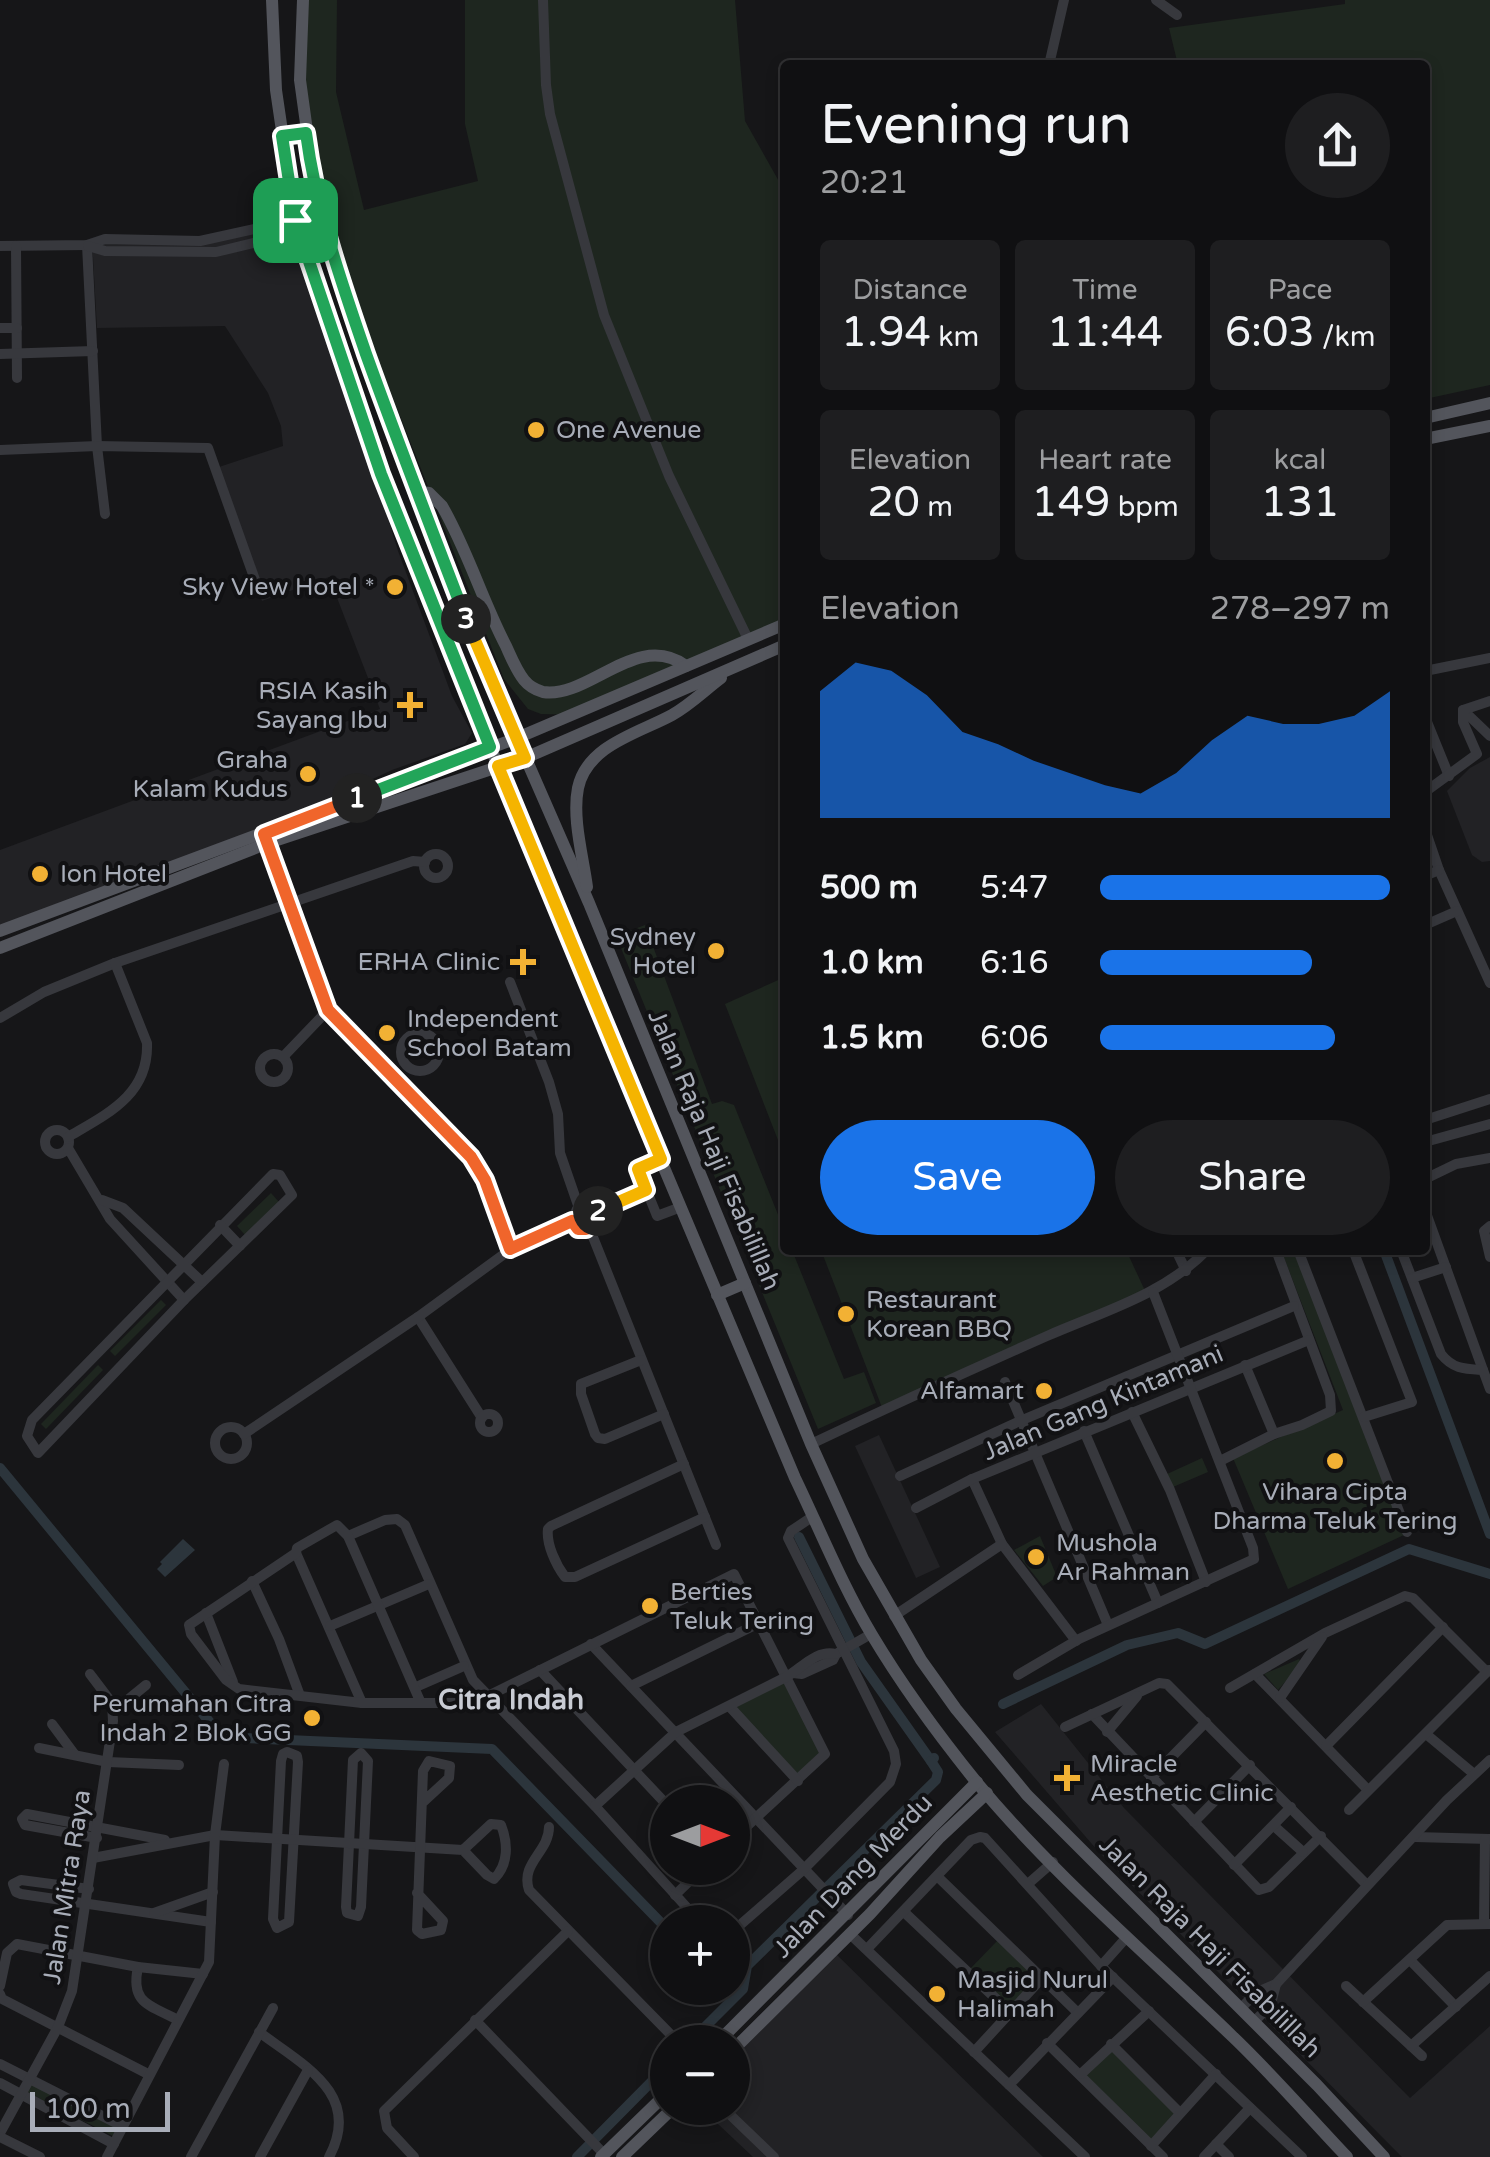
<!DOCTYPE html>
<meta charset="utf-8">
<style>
:root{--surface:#101012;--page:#1e1e20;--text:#f1f3f6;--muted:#9c9d9f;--line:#303032;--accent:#1a73e8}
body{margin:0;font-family:"Varela Round",sans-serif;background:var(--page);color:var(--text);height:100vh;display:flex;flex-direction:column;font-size:38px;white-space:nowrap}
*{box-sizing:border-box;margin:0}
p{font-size:32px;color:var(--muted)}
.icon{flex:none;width:55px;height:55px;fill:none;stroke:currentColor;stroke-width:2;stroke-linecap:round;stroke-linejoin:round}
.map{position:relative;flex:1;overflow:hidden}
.drawer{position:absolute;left:780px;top:60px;width:650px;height:1195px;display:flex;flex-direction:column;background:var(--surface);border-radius:10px;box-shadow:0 5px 15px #0003,0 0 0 2px var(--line)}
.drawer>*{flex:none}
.needle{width:65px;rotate:90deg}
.controls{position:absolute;left:650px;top:1785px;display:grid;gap:20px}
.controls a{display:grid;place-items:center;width:100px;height:100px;border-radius:50%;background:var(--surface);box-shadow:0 5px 15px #0003,0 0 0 2px var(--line);font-size:50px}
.scale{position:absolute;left:30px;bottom:25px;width:140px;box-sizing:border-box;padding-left:10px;border:5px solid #a8adb8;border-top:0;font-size:28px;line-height:35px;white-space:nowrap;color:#a8adb8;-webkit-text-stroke:8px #111113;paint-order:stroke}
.pin{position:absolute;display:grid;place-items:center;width:85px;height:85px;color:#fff;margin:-42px;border-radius:20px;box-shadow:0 5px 15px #0006}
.km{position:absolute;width:50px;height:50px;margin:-25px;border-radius:50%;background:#222;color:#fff;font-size:28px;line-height:50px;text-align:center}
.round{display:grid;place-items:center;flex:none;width:105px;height:105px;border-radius:52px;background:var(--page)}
.headline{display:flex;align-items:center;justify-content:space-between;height:170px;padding:0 40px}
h1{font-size:55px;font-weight:600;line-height:75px}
.stats{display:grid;grid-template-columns:repeat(3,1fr);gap:15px;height:170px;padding:10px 40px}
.stats div{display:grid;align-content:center;border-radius:10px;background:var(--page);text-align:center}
.stats b{font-size:42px;font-weight:600}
.stats small{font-size:28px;font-weight:400}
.stats p{font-size:28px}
.chart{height:280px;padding:20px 40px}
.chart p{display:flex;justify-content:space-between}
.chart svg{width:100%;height:180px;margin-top:10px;fill:var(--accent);opacity:.7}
.primary-button{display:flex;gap:20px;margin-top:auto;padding:20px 40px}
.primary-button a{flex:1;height:115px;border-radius:60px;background:var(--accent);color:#fff;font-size:40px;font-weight:600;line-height:115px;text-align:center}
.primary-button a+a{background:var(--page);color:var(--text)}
ul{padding:0 40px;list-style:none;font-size:32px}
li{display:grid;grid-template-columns:160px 120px 1fr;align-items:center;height:75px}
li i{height:25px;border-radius:12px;background:var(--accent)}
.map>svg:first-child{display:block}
.built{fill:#222225}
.green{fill:#1e261f}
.water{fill:#2c353c}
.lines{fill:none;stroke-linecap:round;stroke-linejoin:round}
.canal{stroke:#2c353c;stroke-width:10}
.minor{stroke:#37383d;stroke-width:10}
.major{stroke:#53555c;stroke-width:12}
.split-1-casing{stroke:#fff;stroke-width:20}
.split-2-casing{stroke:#fff;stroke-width:20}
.split-3-casing{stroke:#fff;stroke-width:20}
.split-4-casing{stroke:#fff;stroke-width:20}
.split-1{stroke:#22a559;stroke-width:12}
.split-2{stroke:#f0652b;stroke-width:12}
.split-3{stroke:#f5b400;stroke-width:12}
.split-4{stroke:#22a559;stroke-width:12}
.poi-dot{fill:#f2b134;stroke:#111113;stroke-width:4}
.labels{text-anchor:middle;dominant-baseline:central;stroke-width:8;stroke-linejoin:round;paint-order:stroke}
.poi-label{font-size:25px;fill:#a8adb8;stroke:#111113;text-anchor:start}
.street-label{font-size:25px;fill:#a8adb8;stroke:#111113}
.neighbourhood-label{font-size:28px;font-weight:bold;fill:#c9ccd4;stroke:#111113}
</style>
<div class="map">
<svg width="1490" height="2157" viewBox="0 0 1490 2157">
<rect width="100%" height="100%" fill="#161618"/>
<!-- built -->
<g class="built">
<path d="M297,222L398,551L452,696L472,733L465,744L392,770L198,860L0,934V850L380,709L329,577L262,601L219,467L283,446L281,426L268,393L225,326L97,328L92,239L219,236Z"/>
<path d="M1490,757V861L1482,862L1472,855L1447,791L1470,768Z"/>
<path d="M879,1435L940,1567L916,1578L855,1446Z"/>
<path d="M1041,1704L1124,1808L1410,2098L1490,2026V2157H1402L1098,1851L995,1732Z"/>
<path d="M836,1954L1043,2157H753L701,2108H732L733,2049Z"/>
</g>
<!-- green -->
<g class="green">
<path d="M298,0H337L336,92L364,210L478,181L465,124V0H735L745,121L785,192V618L581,715L541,714L528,709L504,679L323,221L308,150Z"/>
<path d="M1345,0H1490V385L1425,399V65H1178L1169,28L1345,4Z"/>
<path d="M645,925L712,1104L722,1101L734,1105L785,1232V1250H792L844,1379L864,1372L876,1403L818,1429L616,936Z"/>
<path d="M785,977V1158L725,1004Z"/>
<path d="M271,1193L279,1202L245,1235L237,1226Z"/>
<path d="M821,1250H1126L1147,1295L883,1410Z"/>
<path d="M1281,1250H1296L1404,1535L1288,1589L1233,1458L1343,1410Z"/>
<path d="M161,1300L166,1305L115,1356L110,1351Z"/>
<path d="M98,1365L103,1370L46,1429L41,1424Z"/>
<path d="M1202,1458L1208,1472L1173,1487L1167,1474Z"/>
<path d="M1040,1536L1057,1577L1043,1586L1014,1550Z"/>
<path d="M1299,1659L1302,1663L1278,1690L1264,1674Z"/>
<path d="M787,1675L823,1748L798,1780L730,1703Z"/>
<path d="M1000,1938L1041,1979L1010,2012L968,1971Z"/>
<path d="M1111,2044L1180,2113L1151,2146L1081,2074Z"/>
<path d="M32,2083L118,2127L113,2136L27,2092Z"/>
</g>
<!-- water -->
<path class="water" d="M183,1539L195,1550L165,1577L157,1569L162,1564L160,1562Z"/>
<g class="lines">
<!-- canal -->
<g class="canal">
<path d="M1384,1250L1490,1534"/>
<path d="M0,1468L222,1737L492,1749L668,1930"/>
<path d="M799,1537L861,1662L931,1761L934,1758"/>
<path d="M1003,1704L1127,1645L1178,1633L1205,1644L1409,1549L1490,1574"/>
<path d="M690,2042L743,1989L747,1966L936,1780L938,1772L931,1761"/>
<path d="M577,2157L668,2065"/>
</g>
<!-- minor -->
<g class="minor">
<path d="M543,0L546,85L550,114L604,315L669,476L748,639"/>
<path d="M1156,0L1177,15"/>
<path d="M1049,65L1064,0"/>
<path d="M87,245L97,446L105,514"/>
<path d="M0,246L87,245L105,239L200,241L295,220"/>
<path d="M16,246L17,378"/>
<path d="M88,246L105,251L216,252L299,232"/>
<path d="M0,328H17"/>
<path d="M0,354L93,351"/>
<path d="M0,450L97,446L208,448L259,591"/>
<path d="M1425,671L1490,658"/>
<path d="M1463,710L1490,736"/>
<path d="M1425,717L1449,776"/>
<path d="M1425,792L1477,754L1463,722V710L1490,701"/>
<path d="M1425,829L1439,870L1490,983"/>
<path d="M266,838L328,1010L471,1157L485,1180L511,1249"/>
<circle cx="436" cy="866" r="12"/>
<path d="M1425,876L1439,870"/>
<path d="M1425,925L1457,911"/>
<path d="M510,982L549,1082L558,1114L560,1153L579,1208"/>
<path d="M0,1018L44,992L115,963L413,861L425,862"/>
<circle cx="420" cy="1052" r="19"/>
<circle cx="274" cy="1068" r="14"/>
<path d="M283,1057L328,1010"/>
<path d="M1425,1120L1490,1099"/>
<circle cx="57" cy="1142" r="12"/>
<path d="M68,1137C107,1114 149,1095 147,1043L115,963"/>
<path d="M1425,1142L1490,1124"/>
<path d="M68,1148L110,1219L184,1300"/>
<path d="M661,1159L638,1169L657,1216L681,1207"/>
<path d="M273,1174L280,1175L292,1195L184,1300L38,1453L27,1436L32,1420Z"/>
<path d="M1425,1179L1456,1164L1490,1158"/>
<path d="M102,1200L123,1208L202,1282"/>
<path d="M1425,1210L1483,1370"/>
<path d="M592,1213L646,1191"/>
<path d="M220,1225L240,1246"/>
<path d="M1490,1226L1484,1231L1490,1257"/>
<path d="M589,1227L716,1545"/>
<path d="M1176,1250L1186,1271"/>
<path d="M1298,1250L1407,1532"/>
<path d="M1353,1250L1412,1402L1364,1417"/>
<path d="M1401,1250L1441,1354C1453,1369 1464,1369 1483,1370L1490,1389"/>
<path d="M1412,1278L1446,1267"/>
<path d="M418,1317L482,1418"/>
<path d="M641,1360L581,1384V1394L595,1434L598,1438L605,1439L664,1414"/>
<path d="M1245,1365L1274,1434"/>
<path d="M1005,1382L1108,1625"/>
<path d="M1132,1412L1170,1490L1206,1582"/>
<circle cx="489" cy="1423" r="9"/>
<circle cx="231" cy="1443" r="16"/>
<path d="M1084,1431L1158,1603"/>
<path d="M244,1434L418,1317L511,1249L572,1221L577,1209L587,1208L593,1217L592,1225L586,1229H578L572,1221"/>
<path d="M811,1444C889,1407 968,1371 1047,1336C1104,1311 1163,1295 1207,1250"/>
<path d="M1220,1461L1274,1434L1302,1425L1331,1411L1330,1395L1276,1250"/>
<path d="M684,1464L551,1526L548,1529C546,1544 556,1565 565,1577H575L705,1517"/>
<path d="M900,1476L1020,1421L1294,1306"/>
<path d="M972,1479L1002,1544L1076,1641"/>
<path d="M916,1508L972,1479L1309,1340"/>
<path d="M348,1536L385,1520L397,1519L405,1525L473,1680L595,1806L700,1922"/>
<path d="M296,1553L362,1703"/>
<path d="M252,1581L279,1639L299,1693"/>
<path d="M206,1613L233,1682"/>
<path d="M894,1616L1002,1544"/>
<path d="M330,1626L429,1584"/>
<path d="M591,1644L848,1915"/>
<path d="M540,1670L668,1806"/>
<path d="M793,1673L802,1674L833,1660L836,1654L871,1634"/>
<path d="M1255,1674L1368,1790"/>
<path d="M1018,1675L1079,1639L1254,1559L1253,1548L1153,1292"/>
<path d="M631,1686L759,1623"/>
<path d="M416,1687L464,1666"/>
<path d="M1230,1688L1325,1633L1405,1596L1413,1598L1487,1672"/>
<path d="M1280,1698L1322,1637"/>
<path d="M420,1701L348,1536L337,1525L297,1548L296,1553L189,1625L191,1634L226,1680L239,1689L362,1703H457L488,1696L734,1574L825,1754L732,1840"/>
<path d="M730,1707L798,1781"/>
<path d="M114,1711L146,1685"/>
<path d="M1092,1714L1259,1890L1269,1887L1321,1836"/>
<path d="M52,1724L75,1755"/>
<path d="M1065,1727L1159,1683L1167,1684L1367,1885"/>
<path d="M1107,1732L1137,1696"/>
<path d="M1426,1734L1474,1774"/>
<path d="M1326,1746L1443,1627"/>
<path d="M39,1748L108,1762L179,1765"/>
<path d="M287,1752L297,1756L298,1762L289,1922L277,1928L273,1919L281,1761L283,1754Z"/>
<path d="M361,1753L368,1761L361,1907L358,1916L347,1913L346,1907L353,1760Z"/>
<path d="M1151,1778L1206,1722"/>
<path d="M595,1806L676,1732L786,1677C801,1669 816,1649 836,1654"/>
<path d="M1349,1810L1489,1670"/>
<path d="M1194,1822L1250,1765"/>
<path d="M1274,1826L1303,1852"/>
<path d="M549,1827C549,1852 520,1863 529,1890L678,2042"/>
<path d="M1415,1837L1489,1839"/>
<path d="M97,1838L25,1825L22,1819L27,1814L165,1840"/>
<path d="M93,1858L215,1835L463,1850L487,1875L494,1879C509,1864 508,1843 501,1825L491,1824L463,1850"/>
<path d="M1234,1865L1291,1807"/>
<path d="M938,1877L1076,2011"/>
<path d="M1029,1883L1053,1862"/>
<path d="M89,1889L21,1880L13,1884L16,1892L21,1894L211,1922"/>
<path d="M417,1893L443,1921L441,1930L422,1934L417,1930L423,1771L429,1761L450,1766L449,1778L422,1803"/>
<path d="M675,1895L703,1868"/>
<path d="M904,1912L1010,2012"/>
<path d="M154,1913L213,1892"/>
<path d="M1484,1924L1485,1839"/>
<path d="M732,1932L803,1870L890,1782L896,1764L894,1751L788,1538L791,1531L812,1517"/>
<path d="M850,1934L1085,2157"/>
<path d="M867,1949L971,1840L980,1837L985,1838L1101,1966L1302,2157"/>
<path d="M1410,1960L1456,2007"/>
<path d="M1101,1966L1126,1938"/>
<path d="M138,1967C130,2004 150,2005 178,2020"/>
<path d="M0,1986L7,1953L17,1944L138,1967L203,1974"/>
<path d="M1346,1986L1422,2056"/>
<path d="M0,1994L2,1999L148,2074"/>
<path d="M1363,2002L1447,1925L1490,1924"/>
<path d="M1241,2008L1257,1992L1276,1984L1447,1800L1490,1760"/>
<path d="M475,2020L604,2154"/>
<path d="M1254,2022L1271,2004L1276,1984"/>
<path d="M259,2032C303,2065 363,2094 329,2157"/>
<path d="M1047,2043L1163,2157"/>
<path d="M1111,2044L1180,2113"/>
<path d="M1411,2046L1490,1976"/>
<path d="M974,2052L1041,1979"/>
<path d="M0,2064L122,2126"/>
<path d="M1081,2074L1149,2011"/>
<path d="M0,2083L114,2144"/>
<path d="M1009,2085L1113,1977"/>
<path d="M723,2108L774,2157"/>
<path d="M0,2133L58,2027L72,1991L113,1721L112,1703L90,1674"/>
<path d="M0,2137L40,2157"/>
<path d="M1216,2144L1229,2157"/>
<path d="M1151,2146L1216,2074"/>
<path d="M107,2157L209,1962L215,1835L224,1764"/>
<path d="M191,2157L273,2008"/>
<path d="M260,2157L308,2070"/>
<path d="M414,2157L387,2128L384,2111L568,1931"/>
<path d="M1204,2157L1250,2108"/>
</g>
<!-- major -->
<g class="major">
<path d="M272,0L276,90L295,220L381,474L562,926L795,1478C820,1530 842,1585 872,1635C903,1687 940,1737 978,1784C1054,1875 1146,1953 1232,2036C1272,2074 1309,2117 1347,2157"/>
<path d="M303,0L300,80L316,196L342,284L405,464L482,658L589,903L811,1444L863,1559L921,1660L956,1709L1027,1795L1317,2085L1384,2157"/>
<path d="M1425,418L1490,403"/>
<path d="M1425,439L1490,426"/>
<path d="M416,491L429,493L442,506C468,551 482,600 506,646C511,657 516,670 524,680C528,685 536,690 543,692C589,699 637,630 686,666"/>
<path d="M587,887C583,857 572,818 578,788C587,745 639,733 672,715C690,705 705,690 721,678"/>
<path d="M0,931L517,738L785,624"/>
<path d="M0,948L268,843L525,758L785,645"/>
<path d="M717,1295L745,1283"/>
<path d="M718,2042L977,1782"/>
<path d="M732,2051L870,1914L940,1837L987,1793"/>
<path d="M601,2157L668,2092"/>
<path d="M622,2157L673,2108"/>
</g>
</g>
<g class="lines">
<!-- split-1 casing -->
<g class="split-1-casing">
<path id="split-1" d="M295,220L381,474L490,747L357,798"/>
</g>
<!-- split-2 casing -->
<g class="split-2-casing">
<path id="split-2" d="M357,798L264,834L328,1010L471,1157L485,1180L510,1249L572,1221L578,1229H586L593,1221L592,1214L598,1211"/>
</g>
<!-- split-3 casing -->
<g class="split-3-casing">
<path id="split-3" d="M466,619L525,758L498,766L661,1159L638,1169L646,1190L598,1211"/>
</g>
<!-- split-4 casing -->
<g class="split-4-casing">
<path id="split-4" d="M295,220L282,136L306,133C316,210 341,281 366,354C398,443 432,531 466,619"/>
</g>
<!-- split-1 -->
<use href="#split-1" class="split-1"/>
<!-- split-2 -->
<use href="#split-2" class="split-2"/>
<!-- split-3 -->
<use href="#split-3" class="split-3"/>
<!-- split-4 -->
<use href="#split-4" class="split-4"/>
</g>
<!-- markers -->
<g class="poi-dot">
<circle cx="536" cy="430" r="10"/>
<circle cx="395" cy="587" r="10"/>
<path d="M405 690h10v10h10v10h-10v10h-10v-10h-10v-10h10z"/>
<circle cx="308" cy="774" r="10"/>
<circle cx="40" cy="874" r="10"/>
<circle cx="716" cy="951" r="10"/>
<path d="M518 947h10v10h10v10h-10v10h-10v-10h-10v-10h10z"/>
<circle cx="387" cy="1033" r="10"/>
<circle cx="846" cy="1314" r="10"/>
<circle cx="1044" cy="1391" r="10"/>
<circle cx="1335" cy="1461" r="10"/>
<circle cx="1036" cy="1557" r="10"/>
<circle cx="650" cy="1606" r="10"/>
<circle cx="312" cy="1718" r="10"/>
<path d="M1062 1763h10v10h10v10h-10v10h-10v-10h-10v-10h10z"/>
<circle cx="937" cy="1994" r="10"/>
</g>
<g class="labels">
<!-- poi labels -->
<g class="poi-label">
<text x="556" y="430">One Avenue</text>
<text x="375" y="587" text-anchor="end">Sky View Hotel *</text>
<text x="388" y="691" text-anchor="end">RSIA Kasih<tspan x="388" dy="29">Sayang Ibu</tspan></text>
<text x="288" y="760" text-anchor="end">Graha<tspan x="288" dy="29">Kalam Kudus</tspan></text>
<text x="60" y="874">Ion Hotel</text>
<text x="696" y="937" text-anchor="end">Sydney<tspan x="696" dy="29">Hotel</tspan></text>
<text x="500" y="962" text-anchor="end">ERHA Clinic</text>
<text x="407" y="1019">Independent<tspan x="407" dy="29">School Batam</tspan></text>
<text x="866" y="1300">Restaurant<tspan x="866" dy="29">Korean BBQ</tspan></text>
<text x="1024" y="1391" text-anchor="end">Alfamart</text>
<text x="1335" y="1492" text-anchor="middle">Vihara Cipta<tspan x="1335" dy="29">Dharma Teluk Tering</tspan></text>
<text x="1056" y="1543">Mushola<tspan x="1056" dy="29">Ar Rahman</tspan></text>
<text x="670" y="1592">Berties<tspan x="670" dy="29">Teluk Tering</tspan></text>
<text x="292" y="1704" text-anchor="end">Perumahan Citra<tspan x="292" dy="29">Indah 2 Blok GG</tspan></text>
<text x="1090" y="1764">Miracle<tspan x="1090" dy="29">Aesthetic Clinic</tspan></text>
<text x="957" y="1980">Masjid Nurul<tspan x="957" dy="29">Halimah</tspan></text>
</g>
<!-- street labels -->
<g class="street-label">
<text transform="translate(714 1150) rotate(67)">Jalan Raja Haji Fisabilillah</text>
<text transform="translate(1103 1403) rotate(-23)">Jalan Gang Kintamani</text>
<text transform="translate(853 1876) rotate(-46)">Jalan Dang Merdu</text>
<text transform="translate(67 1887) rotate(-81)">Jalan Mitra Raya</text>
<text transform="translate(1210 1947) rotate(45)">Jalan Raja Haji Fisabilillah</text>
</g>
<!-- neighbourhood labels -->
<g class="neighbourhood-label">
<text x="511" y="1700">Citra Indah</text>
</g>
</g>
</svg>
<div class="controls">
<a><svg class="needle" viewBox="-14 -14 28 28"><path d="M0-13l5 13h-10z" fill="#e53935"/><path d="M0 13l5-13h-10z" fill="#9c9d9f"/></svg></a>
<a>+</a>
<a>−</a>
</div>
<div class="scale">100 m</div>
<div class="pin" style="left:295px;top:220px;background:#1e9e55"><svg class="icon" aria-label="arrive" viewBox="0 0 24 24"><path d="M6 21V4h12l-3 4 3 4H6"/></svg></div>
<b class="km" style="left:357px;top:798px">1</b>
<b class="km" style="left:598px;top:1211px">2</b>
<b class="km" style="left:466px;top:619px">3</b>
<section class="drawer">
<div class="headline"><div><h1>Evening run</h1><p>20:21</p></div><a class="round"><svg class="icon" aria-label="share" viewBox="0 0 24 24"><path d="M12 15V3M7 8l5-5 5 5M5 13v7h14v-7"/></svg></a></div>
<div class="stats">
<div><p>Distance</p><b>1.94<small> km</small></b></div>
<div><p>Time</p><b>11:44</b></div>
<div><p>Pace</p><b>6:03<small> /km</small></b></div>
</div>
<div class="stats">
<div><p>Elevation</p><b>20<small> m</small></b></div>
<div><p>Heart rate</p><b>149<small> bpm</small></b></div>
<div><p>kcal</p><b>131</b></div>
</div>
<div class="chart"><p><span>Elevation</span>278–297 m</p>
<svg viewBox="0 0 160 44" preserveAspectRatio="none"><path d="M0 44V13L10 6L20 8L30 14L40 23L50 26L60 30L70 33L80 36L90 38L100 33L110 25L120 19L130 21L140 21L150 19L160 13V44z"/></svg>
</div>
<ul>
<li><b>500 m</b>5:47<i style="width:100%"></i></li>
<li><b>1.0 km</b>6:16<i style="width:73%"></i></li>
<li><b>1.5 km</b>6:06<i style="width:81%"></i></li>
</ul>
<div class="primary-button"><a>Save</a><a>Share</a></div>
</section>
</div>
